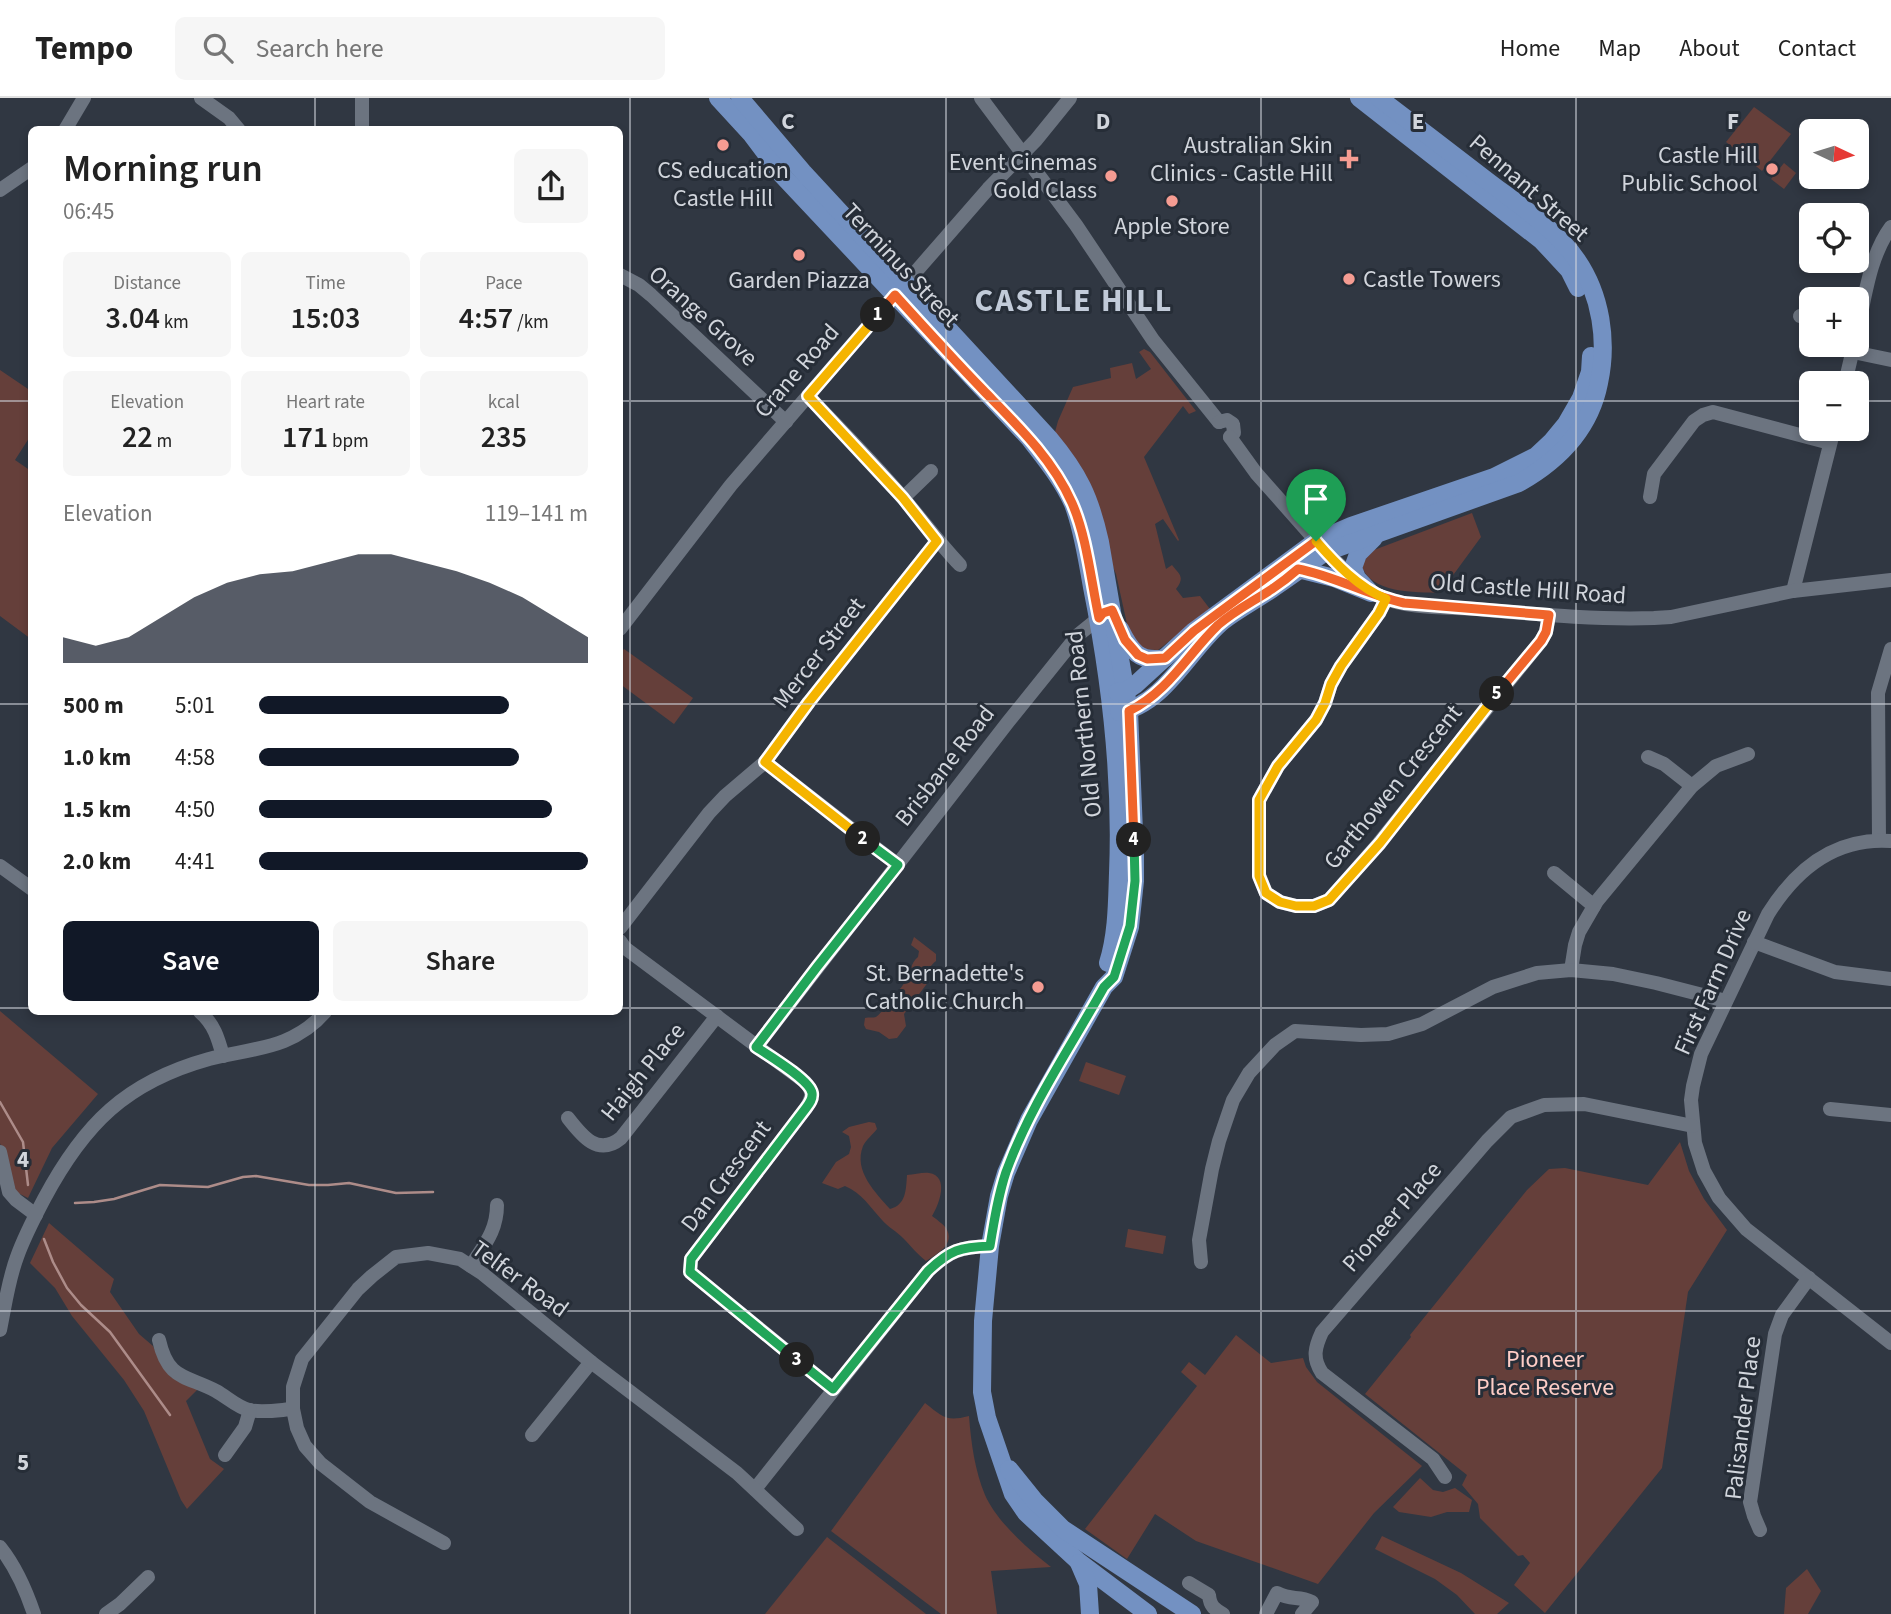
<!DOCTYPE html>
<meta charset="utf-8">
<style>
:root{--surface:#fff;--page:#f6f6f6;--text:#222;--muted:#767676;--line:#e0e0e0;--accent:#111827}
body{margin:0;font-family:"Source Sans 3",sans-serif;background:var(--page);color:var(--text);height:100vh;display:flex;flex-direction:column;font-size:26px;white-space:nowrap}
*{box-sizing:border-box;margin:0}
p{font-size:23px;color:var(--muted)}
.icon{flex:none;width:38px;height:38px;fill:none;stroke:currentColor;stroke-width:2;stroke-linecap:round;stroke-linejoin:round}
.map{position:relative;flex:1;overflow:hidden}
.drawer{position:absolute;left:28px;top:28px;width:595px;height:889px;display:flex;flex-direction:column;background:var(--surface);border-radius:10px;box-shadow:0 4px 10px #0003}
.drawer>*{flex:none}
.needle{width:46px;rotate:94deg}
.fabs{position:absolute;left:1799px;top:21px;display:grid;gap:14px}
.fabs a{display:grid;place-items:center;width:70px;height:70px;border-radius:10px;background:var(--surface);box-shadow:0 4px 10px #0003;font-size:35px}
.pin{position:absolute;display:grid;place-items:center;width:60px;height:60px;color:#fff;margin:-72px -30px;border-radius:50% 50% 50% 0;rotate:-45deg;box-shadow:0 0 7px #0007}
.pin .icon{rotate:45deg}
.km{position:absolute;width:35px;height:35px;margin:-18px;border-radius:50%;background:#222;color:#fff;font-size:19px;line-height:35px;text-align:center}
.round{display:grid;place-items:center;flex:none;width:74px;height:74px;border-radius:10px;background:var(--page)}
.headline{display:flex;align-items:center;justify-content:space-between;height:119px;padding:0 35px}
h1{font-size:38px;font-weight:600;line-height:52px}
.stats{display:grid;grid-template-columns:repeat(3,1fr);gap:10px;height:119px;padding:7px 35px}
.stats div{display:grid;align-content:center;border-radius:10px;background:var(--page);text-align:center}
.stats b{font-size:30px;font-weight:600}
.stats small{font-size:19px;font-weight:400}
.stats p{font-size:19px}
.chart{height:196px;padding:14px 35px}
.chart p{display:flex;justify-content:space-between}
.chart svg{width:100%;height:126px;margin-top:7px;fill:var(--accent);opacity:.7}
.action{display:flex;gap:14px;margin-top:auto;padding:14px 35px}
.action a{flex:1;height:80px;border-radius:10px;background:var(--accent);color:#fff;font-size:28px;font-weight:600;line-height:80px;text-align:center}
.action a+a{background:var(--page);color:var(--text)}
ul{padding:0 35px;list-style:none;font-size:23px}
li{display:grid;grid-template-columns:112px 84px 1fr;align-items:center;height:52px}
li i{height:18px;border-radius:9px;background:var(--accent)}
header{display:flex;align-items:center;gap:42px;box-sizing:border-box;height:98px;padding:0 35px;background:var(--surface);border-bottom:2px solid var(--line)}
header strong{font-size:33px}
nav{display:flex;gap:38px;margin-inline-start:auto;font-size:24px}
.search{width:490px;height:63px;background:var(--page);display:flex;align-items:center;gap:18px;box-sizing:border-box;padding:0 24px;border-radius:10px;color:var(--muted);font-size:26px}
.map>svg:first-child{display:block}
.green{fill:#653f3a}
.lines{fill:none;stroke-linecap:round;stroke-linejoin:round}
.stream{stroke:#ad8c89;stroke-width:2.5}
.minor{stroke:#6c7480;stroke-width:14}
.major{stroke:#7391c2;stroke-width:18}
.split-1-casing{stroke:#fff;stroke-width:14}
.split-2-casing{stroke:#fff;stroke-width:14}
.split-3-casing{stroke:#fff;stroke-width:14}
.split-4-casing{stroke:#fff;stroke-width:14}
.split-5-casing{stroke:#fff;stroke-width:14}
.split-6-casing{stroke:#fff;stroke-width:14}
.split-1{stroke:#f0652b;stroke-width:9}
.split-2{stroke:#f5b400;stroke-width:9}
.split-3{stroke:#22a559;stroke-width:9}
.split-4{stroke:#22a559;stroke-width:9}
.split-5{stroke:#f0652b;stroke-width:9}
.split-6{stroke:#f5b400;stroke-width:9}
.grid{fill:none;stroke:#d1d5dc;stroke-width:2;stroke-opacity:0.55}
.poi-dot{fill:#f59c92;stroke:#262d37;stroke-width:2.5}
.labels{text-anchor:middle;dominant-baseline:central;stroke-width:6;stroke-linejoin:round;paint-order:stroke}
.poi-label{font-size:24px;fill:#d1d5dc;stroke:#262d37;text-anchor:end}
.street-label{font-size:24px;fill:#d1d5dc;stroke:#262d37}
.park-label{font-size:24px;fill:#fecdc6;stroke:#262d37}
.district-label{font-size:32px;font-weight:bold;letter-spacing:2px;fill:#c2cbd9;stroke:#262d37}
.grid-label{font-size:23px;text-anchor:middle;font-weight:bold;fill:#d1d5dc;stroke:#262d37;stroke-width:6;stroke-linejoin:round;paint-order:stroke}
</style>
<header>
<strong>Tempo</strong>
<div class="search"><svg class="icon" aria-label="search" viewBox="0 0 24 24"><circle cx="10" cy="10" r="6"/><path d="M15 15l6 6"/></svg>Search here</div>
<nav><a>Home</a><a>Map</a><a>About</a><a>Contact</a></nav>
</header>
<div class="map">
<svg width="1891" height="1516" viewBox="0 0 1891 1516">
<rect width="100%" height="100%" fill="#303742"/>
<!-- green -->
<g class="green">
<path d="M1754,9L1791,36L1762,73L1726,44Z"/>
<path d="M1784,65L1796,75L1784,91L1771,81Z"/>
<path d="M1144,251L1150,254L1196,313L1189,316L1183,308L1144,359L1179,442L1178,443L1163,421L1155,426L1166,471L1172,467C1180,477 1185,479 1176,491L1183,500L1200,498L1210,511L1158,552L1139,551L1130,537L1127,526L1116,476L1055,334L1058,323L1073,289L1111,280L1110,270L1132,265L1136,281L1151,271L1139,254Z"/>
<path d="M0,272L31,293V337L15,362L31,373V541L0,518Z"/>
<path d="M1472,415L1481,439L1440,495C1416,494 1369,496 1361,466L1374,452Z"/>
<path d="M624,551L693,600L674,626L620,586V557Z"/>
<path d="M914,839L936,856V863C930,868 927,872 926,880L929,883L904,916L906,928L897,940L889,941L879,934L866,931L864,927L865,920C869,919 873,920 876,919C880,917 902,889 905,884C911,875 910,865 918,859L919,853L911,847Z"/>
<path d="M0,913L98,996L52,1050L28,1100L12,1092L0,1045Z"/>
<path d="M1086,964L1126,978L1119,997L1079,983Z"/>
<path d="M869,1024L875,1025L877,1031C873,1036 866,1042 863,1048C853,1073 876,1095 890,1111C906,1107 906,1092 907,1077C914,1077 923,1074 929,1075C950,1078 939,1107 932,1118C936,1121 943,1126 946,1130C956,1146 937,1156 926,1163C917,1156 911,1148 903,1140C896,1133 888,1129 882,1122C870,1109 862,1095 845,1088L838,1091L822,1085L836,1064L849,1056L851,1049L849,1038L842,1034L849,1029Z"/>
<path d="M1680,1044L1689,1073L1704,1101L1727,1132L1688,1194L1662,1370L1545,1515L1514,1487L1530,1465L1523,1457L1518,1458L1480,1420L1478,1406L1462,1387L1467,1377L1365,1296L1411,1239L1410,1237L1527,1092L1549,1071L1565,1070L1648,1087Z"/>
<path d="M49,1125L114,1181L110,1194L139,1236L153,1248L162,1267L171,1279L199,1290L186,1303L210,1361L224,1371L187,1411L181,1402L144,1313L124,1282L72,1218L55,1190L30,1165Z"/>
<path d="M1128,1131L1166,1138L1163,1156L1125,1149Z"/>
<path d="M1236,1237L1271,1265L1303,1260L1306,1269L1317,1284L1422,1368L1374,1415L1318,1486L1196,1443L1155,1416L1127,1461L1085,1431L1197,1288L1181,1274L1189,1264L1205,1277Z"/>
<path d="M925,1305C943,1319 946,1324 969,1318C971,1345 975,1373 985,1397C997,1424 1028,1451 1051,1469L991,1473L997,1516H941L831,1433Z"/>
<path d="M1420,1380L1433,1392L1443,1394L1455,1390L1472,1402L1469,1414H1447L1431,1419L1399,1414L1393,1409Z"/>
<path d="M1382,1438L1461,1475L1509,1505L1497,1516H1475L1457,1497L1435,1481L1375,1451Z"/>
<path d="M827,1439L926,1516H765Z"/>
<path d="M1807,1471L1821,1493L1808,1516H1784L1786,1490Z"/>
</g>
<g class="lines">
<!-- stream -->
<g class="stream">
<path d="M0,1004L23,1044L28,1087"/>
<path d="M75,1105L94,1104L114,1101L160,1087L208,1089L243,1079L256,1078L309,1087H328L349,1085L396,1095L433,1094"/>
<path d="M44,1141L53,1164L67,1190L81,1207L110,1234L170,1317"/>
</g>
<!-- minor -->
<g class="minor">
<path d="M201,0L229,20L239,32"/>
<path d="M362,0V32"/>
<path d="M981,0L1076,127L1153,242L1219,324"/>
<path d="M65,32L84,0"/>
<path d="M0,92L32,70"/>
<path d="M620,177L639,187L651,197L786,324"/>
<path d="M906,185L988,91L1036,42L1070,0"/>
<path d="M1800,218L1811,221"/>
<path d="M1857,235C1865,200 1869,159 1891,129"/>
<path d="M1853,254L1891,262"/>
<path d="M1845,285L1854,247"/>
<path d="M808,298C841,332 874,365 904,401C923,423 940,446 960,467"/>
<path d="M1219,324L1227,322L1233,326L1234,335L1230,339"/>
<path d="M1230,339L1256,375L1326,454L1360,486"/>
<path d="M1650,399L1654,376L1694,323L1703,317L1713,314L1830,345"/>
<path d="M903,400L931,373"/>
<path d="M1793,493L1834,331"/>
<path d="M1379,498C1408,511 1445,509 1476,511C1535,516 1594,522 1654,520L1671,519L1793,493L1891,482"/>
<path d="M1386,501L1379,515L1341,568L1331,586L1325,605L1316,622L1278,668L1259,702V777L1266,795L1280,804L1296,808H1314L1329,802L1379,745L1541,543L1546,534L1549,517"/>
<path d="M620,531L731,387L895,197"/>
<path d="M1648,659L1664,666L1692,688"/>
<path d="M765,664L898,767"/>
<path d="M1879,742L1878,595L1891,551"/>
<path d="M1891,743C1835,739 1796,771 1768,816L1701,956L1693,988L1691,1002L1695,1045L1704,1073L1719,1100L1746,1131L1891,1245"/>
<path d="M0,768L32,791"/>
<path d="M1554,775L1594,808"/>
<path d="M620,830L709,715L725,698L765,664L809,604L937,443"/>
<path d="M620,843L625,850L805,984C814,993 812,1000 806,1010L691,1161L690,1174L833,1291"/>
<path d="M1754,844L1835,874L1891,881"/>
<path d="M1571,872L1575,847L1579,834L1597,803L1692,688L1716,668L1748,656"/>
<path d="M200,914C214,926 218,940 223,958"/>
<path d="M756,949L1008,624L1078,537L1099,520"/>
<path d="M1830,1011L1891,1017"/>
<path d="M568,1020C582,1038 598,1059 621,1040L717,918"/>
<path d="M0,1054L9,1094L16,1102L36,1117"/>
<path d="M1201,1164L1199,1142L1212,1071L1219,1043L1233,1002L1249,975L1275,947L1295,933L1361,937L1388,936L1422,926L1493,889L1537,875L1571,872L1613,876L1656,885L1726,903"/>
<path d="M471,1168C484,1147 497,1133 497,1107"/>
<path d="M0,1232C5,1208 8,1183 17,1159C24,1139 34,1120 44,1101C84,1026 126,984 209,961C253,950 293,951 325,914"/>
<path d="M159,1242C168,1282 185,1277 216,1293C227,1299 237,1309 249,1312C262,1315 279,1312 293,1311"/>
<path d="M532,1337L591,1264"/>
<path d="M225,1357L245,1329L250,1312"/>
<path d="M1445,1379L1433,1361L1322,1275C1312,1260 1315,1249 1322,1234L1487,1043L1511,1019L1544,1007L1584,1006L1693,1028"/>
<path d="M755,1391L928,1173C950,1153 960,1149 990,1148"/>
<path d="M1760,1432L1754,1418L1750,1404L1775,1236L1782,1217L1809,1180"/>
<path d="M444,1445L370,1404L320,1365L305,1348L297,1330L293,1311V1289L302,1261L358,1191L372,1178L396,1159L428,1155L460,1161L483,1176L591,1264L737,1375L797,1431"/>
<path d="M0,1449C16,1469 26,1492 34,1516"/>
<path d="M1189,1485L1209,1497C1210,1508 1214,1511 1223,1516"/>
<path d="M106,1516L120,1506L148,1479"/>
<path d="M1266,1516L1277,1495C1292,1503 1298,1497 1312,1504L1302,1516"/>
</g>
<!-- major -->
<g class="major">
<path d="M718,0L752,37L782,77L1029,340C1045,361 1062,381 1073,406C1083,432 1087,462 1092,489C1111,584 1122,679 1118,775C1117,805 1117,836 1108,865"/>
<path d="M740,0L803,74L1049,340C1079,376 1090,399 1100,444L1129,613L1135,758V783L1130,829L1114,879L1104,889L1029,1022L1006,1075L999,1098L990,1148L983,1223L982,1294L987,1320L1013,1396L1026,1415L1079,1464L1148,1516"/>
<path d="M1359,0L1542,143L1569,172L1578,190"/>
<path d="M1298,471L1334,480L1371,495"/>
<path d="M1369,493L1357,480L1353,470L1358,456L1374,440"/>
<path d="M1120,531C1131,553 1139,565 1165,560"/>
<path d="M1117,594L1126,593L1135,587L1194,533L1316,443L1351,428L1494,379L1536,358L1552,343L1566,326L1581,300L1590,274L1591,258"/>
<path d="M1119,614C1164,608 1190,550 1223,523C1239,511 1256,502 1272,491C1290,479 1307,466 1326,454L1519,385C1558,363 1590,331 1599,285C1608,243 1601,197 1577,162C1554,129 1516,105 1485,81C1450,54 1414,27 1379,0"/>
<path d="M1009,1371L1034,1402L1063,1431L1192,1516"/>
<path d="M1079,1465L1088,1486L1090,1516"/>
</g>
</g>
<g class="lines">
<!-- split-1 casing -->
<g class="split-1-casing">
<path id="split-1" d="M878,217L895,197C924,229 953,261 983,292C1016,326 1052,360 1072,405C1087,439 1091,483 1099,520L1103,515L1112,512L1125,542L1138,557L1147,561L1165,560L1194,533L1316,443"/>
</g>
<!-- split-2 casing -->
<g class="split-2-casing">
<path id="split-2" d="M863,741L765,664L809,604L937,443L903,400L808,298L878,217"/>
</g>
<!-- split-3 casing -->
<g class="split-3-casing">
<path id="split-3" d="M797,1262L690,1174L691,1161L806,1010C809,1006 813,1001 812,995C810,982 768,957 756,949L817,869L898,767L863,741"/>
</g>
<!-- split-4 casing -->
<g class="split-4-casing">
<path id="split-4" d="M797,1262L833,1291L928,1173C950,1152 960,1149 990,1148C994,1123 998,1098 1006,1074C1030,1008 1070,950 1104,889L1114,879L1130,828L1135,783L1134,742"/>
</g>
<!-- split-5 casing -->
<g class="split-5-casing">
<path id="split-5" d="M1134,742L1129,613C1168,594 1188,556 1218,527C1235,512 1254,503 1272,491C1281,485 1290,478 1298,471C1335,478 1367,497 1404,505L1549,517L1546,534L1541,543L1497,596"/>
</g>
<!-- split-6 casing -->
<g class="split-6-casing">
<path id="split-6" d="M1316,443C1336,466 1358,489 1386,501L1379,515L1341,568L1331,586L1325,605L1316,622L1278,668L1259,702V778L1266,795L1280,804L1296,808H1314L1329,802L1380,745L1497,596"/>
</g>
<!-- split-1 -->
<use href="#split-1" class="split-1"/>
<!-- split-2 -->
<use href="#split-2" class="split-2"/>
<!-- split-3 -->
<use href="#split-3" class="split-3"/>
<!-- split-4 -->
<use href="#split-4" class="split-4"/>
<!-- split-5 -->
<use href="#split-5" class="split-5"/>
<!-- split-6 -->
<use href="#split-6" class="split-6"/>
</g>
<!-- grid -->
<path class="grid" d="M315,0V32M630,0V1516M946,0V1516M1261,0V1516M1576,0V1516M0,303H32M620,303H1811M1857,303H1891M0,606H32M620,606H1891M0,910H32M620,910H1891M315,914V1516M0,1213H1891"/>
<!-- markers -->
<g class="poi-dot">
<circle cx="723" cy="47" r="7"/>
<path d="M1345.5 50.5h7v7h7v7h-7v7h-7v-7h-7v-7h7z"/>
<circle cx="1772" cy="71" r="7"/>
<circle cx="1111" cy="78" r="7"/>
<circle cx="1172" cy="103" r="7"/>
<circle cx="799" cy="157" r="7"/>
<circle cx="1349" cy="181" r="7"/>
<circle cx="1038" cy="889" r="7"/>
</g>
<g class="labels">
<!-- poi labels -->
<g class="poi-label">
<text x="1333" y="47">Australian Skin<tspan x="1333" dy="28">Clinics - Castle Hill</tspan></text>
<text x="1758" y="57">Castle Hill<tspan x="1758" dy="28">Public School</tspan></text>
<text x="1097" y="64">Event Cinemas<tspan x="1097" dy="28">Gold Class</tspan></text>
<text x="723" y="72" text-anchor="middle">CS education<tspan x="723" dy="28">Castle Hill</tspan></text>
<text x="1172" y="128" text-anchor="middle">Apple Store</text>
<text x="1363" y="181" text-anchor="start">Castle Towers</text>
<text x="799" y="182" text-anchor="middle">Garden Piazza</text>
<text x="1024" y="875">St. Bernadette's<tspan x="1024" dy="28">Catholic Church</tspan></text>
</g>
<!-- street labels -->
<g class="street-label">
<text transform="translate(1529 90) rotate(41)">Pennant Street</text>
<text transform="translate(901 167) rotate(47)">Terminus Street</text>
<text transform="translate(703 218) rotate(42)">Orange Grove</text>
<text transform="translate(797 273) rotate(-49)">Crane Road</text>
<text transform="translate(1528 491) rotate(4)">Old Castle Hill Road</text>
<text transform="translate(819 555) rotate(-52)">Mercer Street</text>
<text transform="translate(1084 626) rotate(-96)">Old Northern Road</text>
<text transform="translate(945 668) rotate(-52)">Brisbane Road</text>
<text transform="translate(1393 689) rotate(-51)">Garthowen Crescent</text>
<text transform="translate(1713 884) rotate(-66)">First Farm Drive</text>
<text transform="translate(643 974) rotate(-51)">Haigh Place</text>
<text transform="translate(726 1078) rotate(-53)">Dan Crescent</text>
<text transform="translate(1392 1119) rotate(-49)">Pioneer Place</text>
<text transform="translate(520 1181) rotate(36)">Telfer Road</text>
<text transform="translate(1743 1320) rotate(-83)">Palisander Place</text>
</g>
<!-- park labels -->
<g class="park-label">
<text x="1545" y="1261">Pioneer<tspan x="1545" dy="28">Place Reserve</tspan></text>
</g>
<!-- district labels -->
<g class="district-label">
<text x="1074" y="203">CASTLE HILL</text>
</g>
</g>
<g class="grid-label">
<text x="788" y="31">C</text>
<text x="1103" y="31">D</text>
<text x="1418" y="31">E</text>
<text x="1733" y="31">F</text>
<text x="23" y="1069">4</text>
<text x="23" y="1372">5</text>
</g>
</svg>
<div class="fabs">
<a><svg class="needle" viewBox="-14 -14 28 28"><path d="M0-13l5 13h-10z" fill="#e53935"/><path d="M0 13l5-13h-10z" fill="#767676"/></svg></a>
<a><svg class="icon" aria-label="locate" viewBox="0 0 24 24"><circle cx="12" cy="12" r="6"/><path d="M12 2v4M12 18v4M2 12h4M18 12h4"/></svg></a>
<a>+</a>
<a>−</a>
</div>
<div class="pin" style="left:1316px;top:443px;background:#1e9e55"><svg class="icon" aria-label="arrive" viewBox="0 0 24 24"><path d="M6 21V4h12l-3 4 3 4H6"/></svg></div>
<b class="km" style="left:878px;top:217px">1</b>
<b class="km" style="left:863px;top:741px">2</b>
<b class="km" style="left:797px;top:1262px">3</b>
<b class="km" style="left:1134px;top:742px">4</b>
<b class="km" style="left:1497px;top:596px">5</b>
<section class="drawer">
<div class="headline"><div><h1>Morning run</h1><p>06:45</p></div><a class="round"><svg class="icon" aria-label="share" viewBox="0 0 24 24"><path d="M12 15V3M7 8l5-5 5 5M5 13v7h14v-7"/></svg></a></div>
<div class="stats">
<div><p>Distance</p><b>3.04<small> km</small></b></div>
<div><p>Time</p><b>15:03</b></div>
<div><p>Pace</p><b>4:57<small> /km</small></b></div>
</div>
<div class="stats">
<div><p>Elevation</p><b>22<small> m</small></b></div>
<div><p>Heart rate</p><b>171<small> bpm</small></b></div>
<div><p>kcal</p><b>235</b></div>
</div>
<div class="chart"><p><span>Elevation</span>119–141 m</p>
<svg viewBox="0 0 160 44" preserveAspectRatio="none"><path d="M0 44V35L10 38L20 35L30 28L40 21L50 16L60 13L70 12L80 9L90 6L100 6L110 9L120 12L130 16L140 21L150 28L160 35V44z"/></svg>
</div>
<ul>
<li><b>500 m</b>5:01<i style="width:76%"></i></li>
<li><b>1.0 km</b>4:58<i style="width:79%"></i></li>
<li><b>1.5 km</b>4:50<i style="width:89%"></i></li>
<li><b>2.0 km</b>4:41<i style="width:100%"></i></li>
</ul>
<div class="action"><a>Save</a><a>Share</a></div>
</section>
</div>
